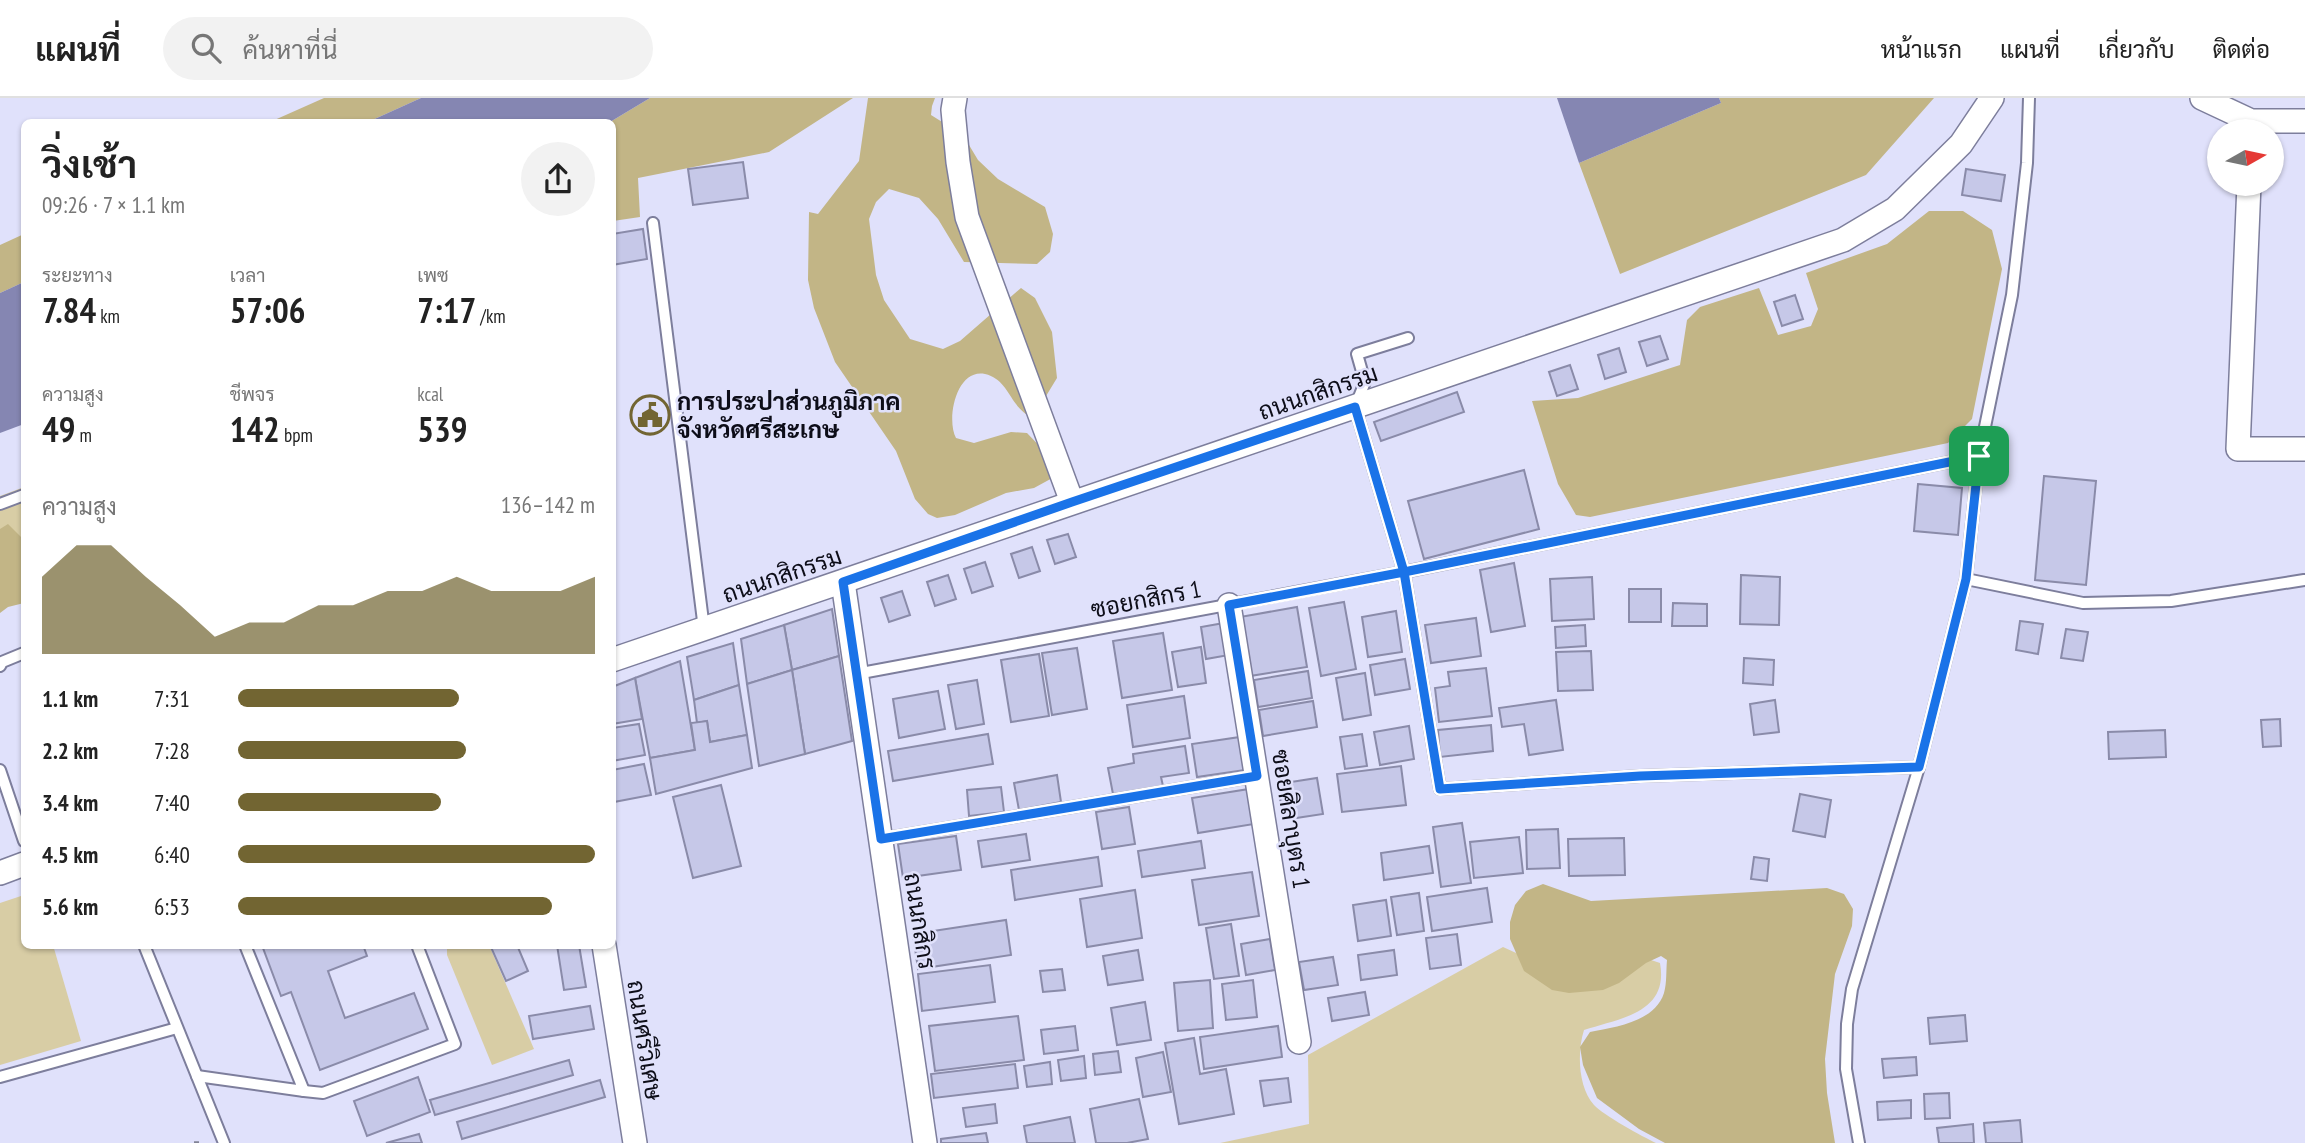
<!DOCTYPE html>
<html lang="th">
<meta charset="utf-8">
<style>
:root{--surface:#fff;--page:#f2f2f2;--text:#222;--muted:#767676;--line:#e0e0e0;--accent:#726532}
body{margin:0;font-family:"PT Sans Narrow",Sarabun,sans-serif;background:var(--page);color:var(--text);height:100vh;display:flex;flex-direction:column;font-size:26px;white-space:nowrap}
*{box-sizing:border-box;margin:0}
p{font-size:23px;color:var(--muted)}
.icon{flex:none;width:38px;height:38px;fill:none;stroke:currentColor;stroke-width:2;stroke-linecap:round;stroke-linejoin:round}
.map{position:relative;flex:1;overflow:hidden}
.panel{position:absolute;left:21px;top:21px;width:595px;height:830px;display:flex;flex-direction:column;background:var(--surface);border-radius:10px;box-shadow:0 2px 5px #0004}
.panel>*{flex:none}
.needle{width:46px;rotate:81deg}
.tools{position:absolute;left:2207px;top:21px;display:grid;gap:14px}
.tools a{display:grid;place-items:center;width:77px;height:77px;border-radius:50%;background:var(--surface);box-shadow:0 2px 5px #0004;font-size:35px}
.pin{position:absolute;display:grid;place-items:center;width:60px;height:60px;color:#fff;margin:-30px;border-radius:14px;box-shadow:0 4px 10px #0006}
.round{display:grid;place-items:center;flex:none;width:74px;height:74px;border-radius:37px;background:var(--page)}
.headline{display:flex;align-items:center;justify-content:space-between;height:119px;padding:0 21px}
h1{font-size:38px;font-weight:700;line-height:52px}
.metrics{display:grid;grid-template-columns:repeat(3,1fr);gap:10px;height:119px;padding:7px 21px}
.metrics div{display:grid;align-content:center}
.metrics b{font-size:35px;font-weight:700}
.metrics small{font-size:19px;font-weight:400}
.metrics p{font-size:19px}
.chart{height:196px;padding:14px 21px}
.chart p{display:flex;justify-content:space-between}
.chart svg{width:100%;height:126px;margin-top:7px;fill:var(--accent);opacity:.7}
ul{padding:0 21px;list-style:none;font-size:23px}
li{display:grid;grid-template-columns:112px 84px 1fr;align-items:center;height:52px}
li i{height:18px;border-radius:9px;background:var(--accent)}
header{display:flex;align-items:center;gap:42px;box-sizing:border-box;height:98px;padding:0 35px;background:var(--surface);border-bottom:2px solid var(--line)}
header strong{font-size:33px}
nav{display:flex;gap:38px;margin-inline-start:auto;font-size:24px}
.search{width:490px;height:63px;background:var(--page);display:flex;align-items:center;gap:18px;box-sizing:border-box;padding:0 24px;border-radius:38px;color:var(--muted);font-size:26px}
.map>svg:first-child{display:block}
.green{fill:#d8cda5}
.forest{fill:#c2b586}
.water{fill:#8586b2}
.building{fill:#c6c8e8;stroke:#8a8ba9;stroke-width:2}
.lines{fill:none;stroke-linecap:round;stroke-linejoin:round}
.service-casing{stroke:#7d7e9c;stroke-width:14}
.minor-casing{stroke:#7d7e9c;stroke-width:26}
.path{stroke:#828396;stroke-width:3.5;stroke-dasharray:5 3.5;stroke-linecap:butt}
.service{stroke:#fff;stroke-width:10}
.minor{stroke:#fff;stroke-width:23}
.route-casing{stroke:#fff;stroke-width:14}
.route{stroke:#1a73e8;stroke-width:9}
.labels{text-anchor:middle;dominant-baseline:central;stroke-width:5;stroke-linejoin:round;paint-order:stroke}
.street-label{font-size:24px;fill:#0d0d18;stroke:#e0e1fb}
.poi-label{font-size:24px;font-weight:bold;fill:#0d0d18;stroke:#e0e1fb;text-anchor:start}
</style>
<header>
<strong>แผนที่</strong>
<div class="search"><svg class="icon" aria-label="search" viewBox="0 0 24 24"><circle cx="10" cy="10" r="6"/><path d="M15 15l6 6"/></svg>ค้นหาที่นี่</div>
<nav><a>หน้าแรก</a><a>แผนที่</a><a>เกี่ยวกับ</a><a>ติดต่อ</a></nav>
</header>
<div class="map">
<svg width="2305" height="1045" viewBox="0 0 2305 1045">
<rect width="100%" height="100%" fill="#e0e1fb"/>
<!-- green -->
<g class="green">
<path d="M24,389V487L0,495V398Z"/>
<path d="M24,797V847H53L81,943L0,967V805Z"/>
<path d="M447,847H489L534,951L492,967L447,857Z"/>
<path d="M1503,849L1578,883L1645,860L1660,865C1669,915 1621,920 1584,932C1577,954 1578,989 1594,1007C1603,1017 1643,1039 1656,1045H1220L1309,1026L1308,957Z"/>
</g>
<!-- forest -->
<g class="forest">
<path d="M324,0H421L368,24H270Z"/>
<path d="M650,0H853L769,54L638,80L640,119L613,123L612,24H610Z"/>
<path d="M868,0H935L932,8L931,17L963,37L978,62L998,81L1045,109L1053,136L1050,154L1037,166L964,164L938,121L919,100L889,91L876,104L869,121L876,177L884,202L910,241L943,251L960,243L1021,190L1035,200L1052,234L1057,280L1032,321C1027,317 1020,312 1016,306C1007,294 1002,280 985,276C956,270 946,322 956,340L974,345L1011,334L1027,335L1051,360L1056,378L1034,390L1006,395L955,417L937,420L928,416L915,401L896,353L835,264L814,210L808,182L809,114L818,116L859,63Z"/>
<path d="M1719,0H1934L1866,77L1620,176L1579,65L1721,5Z"/>
<path d="M1929,113H1963L1992,132L2002,171L1972,321L1948,345L1590,419L1576,417L1558,386L1532,303L1578,300L1680,267L1687,222L1700,209L1759,190L1778,237L1811,228L1818,211L1806,175L1887,146Z"/>
<path d="M24,136V184L0,195V147Z"/>
<path d="M8,426L24,442V505L8,509L0,515V431Z"/>
<path d="M1543,786L1591,803L1827,790L1844,796L1853,811L1852,828L1835,876L1825,961L1827,995L1835,1045H1665L1639,1031L1597,1000L1583,967L1580,949L1590,934C1615,929 1655,924 1664,895C1667,885 1666,872 1667,862L1661,858L1646,865L1619,885L1603,892L1569,895L1552,892L1524,873L1510,841V824L1515,807L1526,793Z"/>
</g>
<!-- water -->
<g class="water">
<path d="M421,0H650L610,24H368Z"/>
<path d="M1557,0H1719L1721,5L1579,65Z"/>
<path d="M24,184V326L0,335V195Z"/>
</g>
<!-- building -->
<g class="building">
<path d="M743,64L748,100L693,107L688,71Z"/>
<path d="M1966,71L2005,77L2001,103L1962,97Z"/>
<path d="M643,131L647,161L612,167V136Z"/>
<path d="M1795,197L1803,221L1782,228L1774,204Z"/>
<path d="M1660,238L1668,261L1647,268L1639,244Z"/>
<path d="M1619,250L1626,274L1605,281L1598,257Z"/>
<path d="M1570,267L1578,291L1557,298L1549,274Z"/>
<path d="M1457,294L1464,314L1381,343L1374,324Z"/>
<path d="M1524,372L1539,431L1424,461L1408,403Z"/>
<path d="M2044,378L2096,383L2086,487L2035,482Z"/>
<path d="M1918,386L1962,390L1958,437L1914,433Z"/>
<path d="M1068,436L1076,459L1055,466L1047,442Z"/>
<path d="M1032,449L1040,473L1019,480L1011,456Z"/>
<path d="M985,464L993,488L972,495L964,471Z"/>
<path d="M1514,465L1525,528L1491,534L1480,472Z"/>
<path d="M948,477L956,501L935,508L927,484Z"/>
<path d="M1741,477L1780,479L1779,527L1740,526Z"/>
<path d="M1592,479L1594,521L1552,523L1550,481Z"/>
<rect x="1629" y="491" width="32" height="33"/>
<path d="M902,493L910,517L889,524L881,500Z"/>
<path d="M1344,504L1356,571L1321,578L1309,510Z"/>
<path d="M1673,505L1707,506V528H1672Z"/>
<path d="M1297,509L1307,569L1250,578L1240,519Z"/>
<path d="M832,511L839,558L792,572L784,527Z"/>
<path d="M1396,513L1402,554L1368,559L1362,519Z"/>
<path d="M1476,520L1481,558L1431,565L1425,527Z"/>
<path d="M2020,523L2043,526L2038,556L2016,552Z"/>
<path d="M1224,525L1229,557L1206,561L1201,529Z"/>
<path d="M784,527L792,572L747,586L741,541Z"/>
<path d="M1585,527L1586,548L1556,550L1555,529Z"/>
<path d="M2066,531L2088,534L2083,563L2061,560Z"/>
<path d="M1163,535L1172,592L1122,600L1113,543Z"/>
<path d="M733,545L739,587L694,602L687,559Z"/>
<path d="M1201,549L1206,585L1178,589L1172,554Z"/>
<path d="M1077,550L1087,611L1052,617L1042,555Z"/>
<path d="M1591,553L1593,592L1558,593L1556,554Z"/>
<path d="M1039,556L1049,618L1011,624L1001,562Z"/>
<path d="M839,558L852,643L805,656L792,572Z"/>
<path d="M1744,560L1774,562L1773,587L1743,585Z"/>
<path d="M1405,561L1410,591L1375,597L1370,567Z"/>
<path d="M680,563L695,652L650,660L635,580Z"/>
<path d="M1486,570L1492,618L1439,624L1435,590L1450,588L1448,574Z"/>
<path d="M792,572L805,656L759,668L747,586Z"/>
<path d="M1308,573L1312,600L1258,609L1254,582Z"/>
<path d="M1365,575L1371,617L1343,622L1336,580Z"/>
<path d="M635,580L642,621L612,626V589Z"/>
<path d="M977,582L984,626L956,631L948,587Z"/>
<path d="M739,587L747,637L710,644L707,623L697,625L694,602Z"/>
<path d="M938,593L945,631L899,640L893,601Z"/>
<path d="M1184,598L1190,640L1133,649L1127,607Z"/>
<path d="M1556,602L1563,652L1529,657L1524,626L1502,629L1499,610Z"/>
<path d="M1775,602L1779,634L1754,637L1750,606Z"/>
<path d="M1313,603L1317,629L1263,638L1259,612Z"/>
<path d="M2280,621L2281,648L2263,649L2261,622Z"/>
<path d="M707,623L710,644L747,637L752,670L656,696L650,660L695,652L691,625Z"/>
<path d="M639,626L645,657L612,663V630Z"/>
<path d="M1491,627L1493,653L1440,659L1438,632Z"/>
<path d="M1409,628L1414,661L1380,667L1374,634Z"/>
<path d="M2165,632L2166,659L2109,661L2108,634Z"/>
<path d="M988,636L993,666L893,683L888,653Z"/>
<path d="M1362,636L1367,668L1345,671L1340,639Z"/>
<path d="M1240,639L1245,672L1197,679L1192,646Z"/>
<path d="M1185,648L1189,675L1161,679L1163,688L1113,696L1108,670L1134,665L1133,656Z"/>
<path d="M644,666L651,697L614,704L612,672Z"/>
<path d="M1401,668L1406,707L1342,714L1337,676Z"/>
<path d="M1057,677L1061,704L1019,712L1014,685Z"/>
<path d="M1317,680L1323,716L1283,722L1278,686Z"/>
<path d="M721,687L741,768L693,780L673,699Z"/>
<path d="M1001,689L1004,714L969,718L967,692Z"/>
<path d="M1249,691L1254,726L1198,735L1192,700Z"/>
<path d="M1800,696L1831,702L1825,739L1793,733Z"/>
<path d="M1129,709L1135,746L1102,751L1096,714Z"/>
<path d="M1462,725L1471,785L1441,789L1433,729Z"/>
<path d="M1558,731L1560,770L1527,771L1526,732Z"/>
<path d="M1026,736L1030,762L982,769L978,743Z"/>
<path d="M956,738L961,772L903,780L898,746Z"/>
<path d="M1519,739L1523,775L1474,780L1470,744Z"/>
<path d="M1624,740L1625,777L1569,778L1568,741Z"/>
<path d="M1201,743L1205,770L1142,779L1138,753Z"/>
<path d="M1429,748L1433,775L1384,782L1381,755Z"/>
<path d="M1098,759L1102,788L1015,802L1011,772Z"/>
<path d="M1754,759L1769,761L1767,783L1751,781Z"/>
<path d="M1252,774L1259,818L1199,827L1192,782Z"/>
<path d="M1487,790L1492,824L1432,833L1427,799Z"/>
<path d="M1135,792L1142,840L1087,849L1080,801Z"/>
<path d="M1419,795L1424,833L1397,837L1391,799Z"/>
<path d="M1386,802L1391,838L1358,843L1353,807Z"/>
<path d="M1006,822L1011,857L918,871L913,836Z"/>
<path d="M1231,826L1239,878L1214,881L1206,830Z"/>
<path d="M1457,836L1461,867L1430,871L1426,840Z"/>
<path d="M1270,841L1275,872L1246,877L1241,846Z"/>
<path d="M272,847H363L367,858L328,873L345,920L414,895L428,931L320,972L291,894L281,898L263,850Z"/>
<path d="M490,847H517L528,873L506,883Z"/>
<path d="M557,847H579L586,889L564,892Z"/>
<path d="M1138,852L1143,882L1108,887L1103,858Z"/>
<path d="M1394,852L1397,877L1361,882L1358,857Z"/>
<path d="M1333,859L1338,887L1304,892L1299,864Z"/>
<path d="M990,867L995,904L922,913L918,876Z"/>
<path d="M1062,871L1065,892L1043,894L1040,873Z"/>
<path d="M1210,882L1213,930L1178,933L1174,885Z"/>
<path d="M1253,882L1257,919L1226,922L1222,886Z"/>
<path d="M1365,894L1369,917L1332,923L1328,900Z"/>
<path d="M1145,904L1151,942L1117,947L1111,910Z"/>
<path d="M590,908L594,931L533,941L529,918Z"/>
<path d="M1965,917L1967,943L1930,946L1928,920Z"/>
<path d="M1018,918L1024,962L935,973L929,928Z"/>
<path d="M1075,928L1078,952L1044,956L1041,932Z"/>
<path d="M1278,928L1282,959L1204,971L1200,939Z"/>
<path d="M1194,940L1200,976L1226,971L1234,1016L1179,1026L1165,945Z"/>
<path d="M1118,953L1121,974L1095,977L1093,956Z"/>
<path d="M1163,954L1171,994L1143,999L1136,960Z"/>
<path d="M1084,958L1086,980L1061,983L1058,962Z"/>
<path d="M1916,959L1917,977L1884,980L1882,961Z"/>
<path d="M569,962L573,977L435,1017L430,1002Z"/>
<path d="M1050,964L1052,986L1027,989L1024,968Z"/>
<path d="M1015,966L1018,990L934,1000L931,976Z"/>
<path d="M418,979L430,1014L367,1038L354,1003Z"/>
<path d="M1288,980L1291,1004L1264,1008L1260,983Z"/>
<path d="M600,982L605,999L462,1041L457,1024Z"/>
<path d="M1949,995L1950,1020L1925,1021L1924,996Z"/>
<path d="M1139,1001L1148,1041L1127,1045H1096L1090,1011Z"/>
<path d="M1911,1002V1020L1878,1022L1877,1004Z"/>
<path d="M995,1006L997,1025L966,1029L963,1010Z"/>
<path d="M1070,1019L1075,1045H1027L1024,1028Z"/>
<path d="M2020,1022L2022,1045H1986L1984,1025Z"/>
<path d="M1973,1026L1974,1045H1939L1937,1030Z"/>
<path d="M986,1035L988,1045H941V1041Z"/>
<path d="M419,1036L422,1045H386Z"/>
</g>
<g class="lines">
<!-- service casing -->
<g class="service-casing">
<g id="service">
<path d="M653,125L704,531"/>
<path d="M1408,240L1357,256L1365,284L1355,309L1404,474L1440,691L1640,678L1919,669"/>
<path d="M0,406L24,397"/>
<path d="M1966,481L2083,505L2171,503L2304,482"/>
<path d="M0,568L2,564L24,555"/>
<path d="M856,576L1404,474L1979,358"/>
<path d="M0,672L24,743"/>
<path d="M881,741L1257,678"/>
<path d="M144,847L224,1045"/>
<path d="M197,978L304,993L245,847"/>
<path d="M0,979L177,930"/>
<path d="M304,993L323,995L455,946L417,847"/>
<path d="M1859,1045L1846,971L1847,926L1852,891L1919,669L1966,481L1979,358L2012,197L2027,65L2029,0"/>
</g>
</g>
<!-- minor casing -->
<g class="minor-casing">
<g id="minor">
<path d="M955,0L953,12L958,64L967,119L1072,404"/>
<path d="M2202,0L2251,23H2305"/>
<path d="M2249,86L2238,351H2305"/>
<path d="M843,484L925,1045"/>
<path d="M1229,507L1299,944"/>
<path d="M612,562L1843,142L1895,111L1961,46L1992,0"/>
<path d="M0,775L24,766"/>
<path d="M604,847L635,1045"/>
</g>
</g>
<!-- path -->
<path class="path" d="M194,1045H199"/>
<!-- service -->
<use href="#service" class="service"/>
<!-- minor -->
<use href="#minor" class="minor"/>
</g>
<g class="lines">
<!-- route casing -->
<g class="route-casing">
<path id="route" d="M1979,358L1404,474L1355,309L1072,404L843,484L881,741L1257,678L1229,507L1404,474L1440,691L1640,678L1919,669L1966,481L1979,358"/>
</g>
<!-- route -->
<use href="#route" class="route"/>
</g>
<!-- icons -->
<defs>
<g id="civic-ring" transform="scale(2.0125)"><circle r="9.5" fill="#e0e1fb" stroke="#726532" stroke-width="1.5"/><path d="M-.6-6.5H3V-4.5H.6V-3L4-1V1h2V6H-6V1h2V-1L-.6-3ZM-1.2 2.5V6h2.4V2.5Z" fill="#726532"/></g>
</defs>
<g fill-rule="evenodd">
<use href="#civic-ring" x="650" y="317"/>
</g>
<g class="labels">
<!-- street labels -->
<g class="street-label">
<text transform="translate(1318 294) rotate(-19)">ถนนกสิกรรม</text>
<text transform="translate(782 477) rotate(-19)">ถนนกสิกรรม</text>
<text transform="translate(1146 501) rotate(-11)">ซอยกสิกร 1</text>
<text transform="translate(1291 721) rotate(81)">ซอยศิลาบุตร 1</text>
<text transform="translate(920 823) rotate(81)">ถนนกสิกร</text>
<text transform="translate(645 942) rotate(81)">ถนนศรีวิเศษ</text>
</g>
<!-- poi labels -->
<g class="poi-label">
<text x="677" y="303">การประปาส่วนภูมิภาค<tspan x="677" dy="28">จังหวัดศรีสะเกษ</tspan></text>
</g>
</g>
</svg>
<div class="tools">
<a><svg class="needle" viewBox="-14 -14 28 28"><path d="M0-13l5 13h-10z" fill="#e53935"/><path d="M0 13l5-13h-10z" fill="#767676"/></svg></a>
</div>
<div class="pin" style="left:1979px;top:358px;background:#1e9e55"><svg class="icon" aria-label="arrive" viewBox="0 0 24 24"><path d="M6 21V4h12l-3 4 3 4H6"/></svg></div>
<section class="panel">
<div class="headline"><div><h1>วิ่งเช้า</h1><p>09:26 · 7 × 1.1 km</p></div><a class="round"><svg class="icon" aria-label="share" viewBox="0 0 24 24"><path d="M12 15V3M7 8l5-5 5 5M5 13v7h14v-7"/></svg></a></div>
<div class="metrics">
<div><p>ระยะทาง</p><b>7.84<small> km</small></b></div>
<div><p>เวลา</p><b>57:06</b></div>
<div><p>เพซ</p><b>7:17<small> /km</small></b></div>
</div>
<div class="metrics">
<div><p>ความสูง</p><b>49<small> m</small></b></div>
<div><p>ชีพจร</p><b>142<small> bpm</small></b></div>
<div><p>kcal</p><b>539</b></div>
</div>
<div class="chart"><p><span>ความสูง</span>136–142 m</p>
<svg viewBox="0 0 160 44" preserveAspectRatio="none"><path d="M0 44V17L10 6L20 6L30 17L40 27L50 38L60 33L70 33L80 27L90 27L100 22L110 22L120 17L130 22L140 22L150 22L160 17V44z"/></svg>
</div>
<ul>
<li><b>1.1 km</b>7:31<i style="width:62%"></i></li>
<li><b>2.2 km</b>7:28<i style="width:64%"></i></li>
<li><b>3.4 km</b>7:40<i style="width:57%"></i></li>
<li><b>4.5 km</b>6:40<i style="width:100%"></i></li>
<li><b>5.6 km</b>6:53<i style="width:88%"></i></li>
</ul>
</section>
</div>
